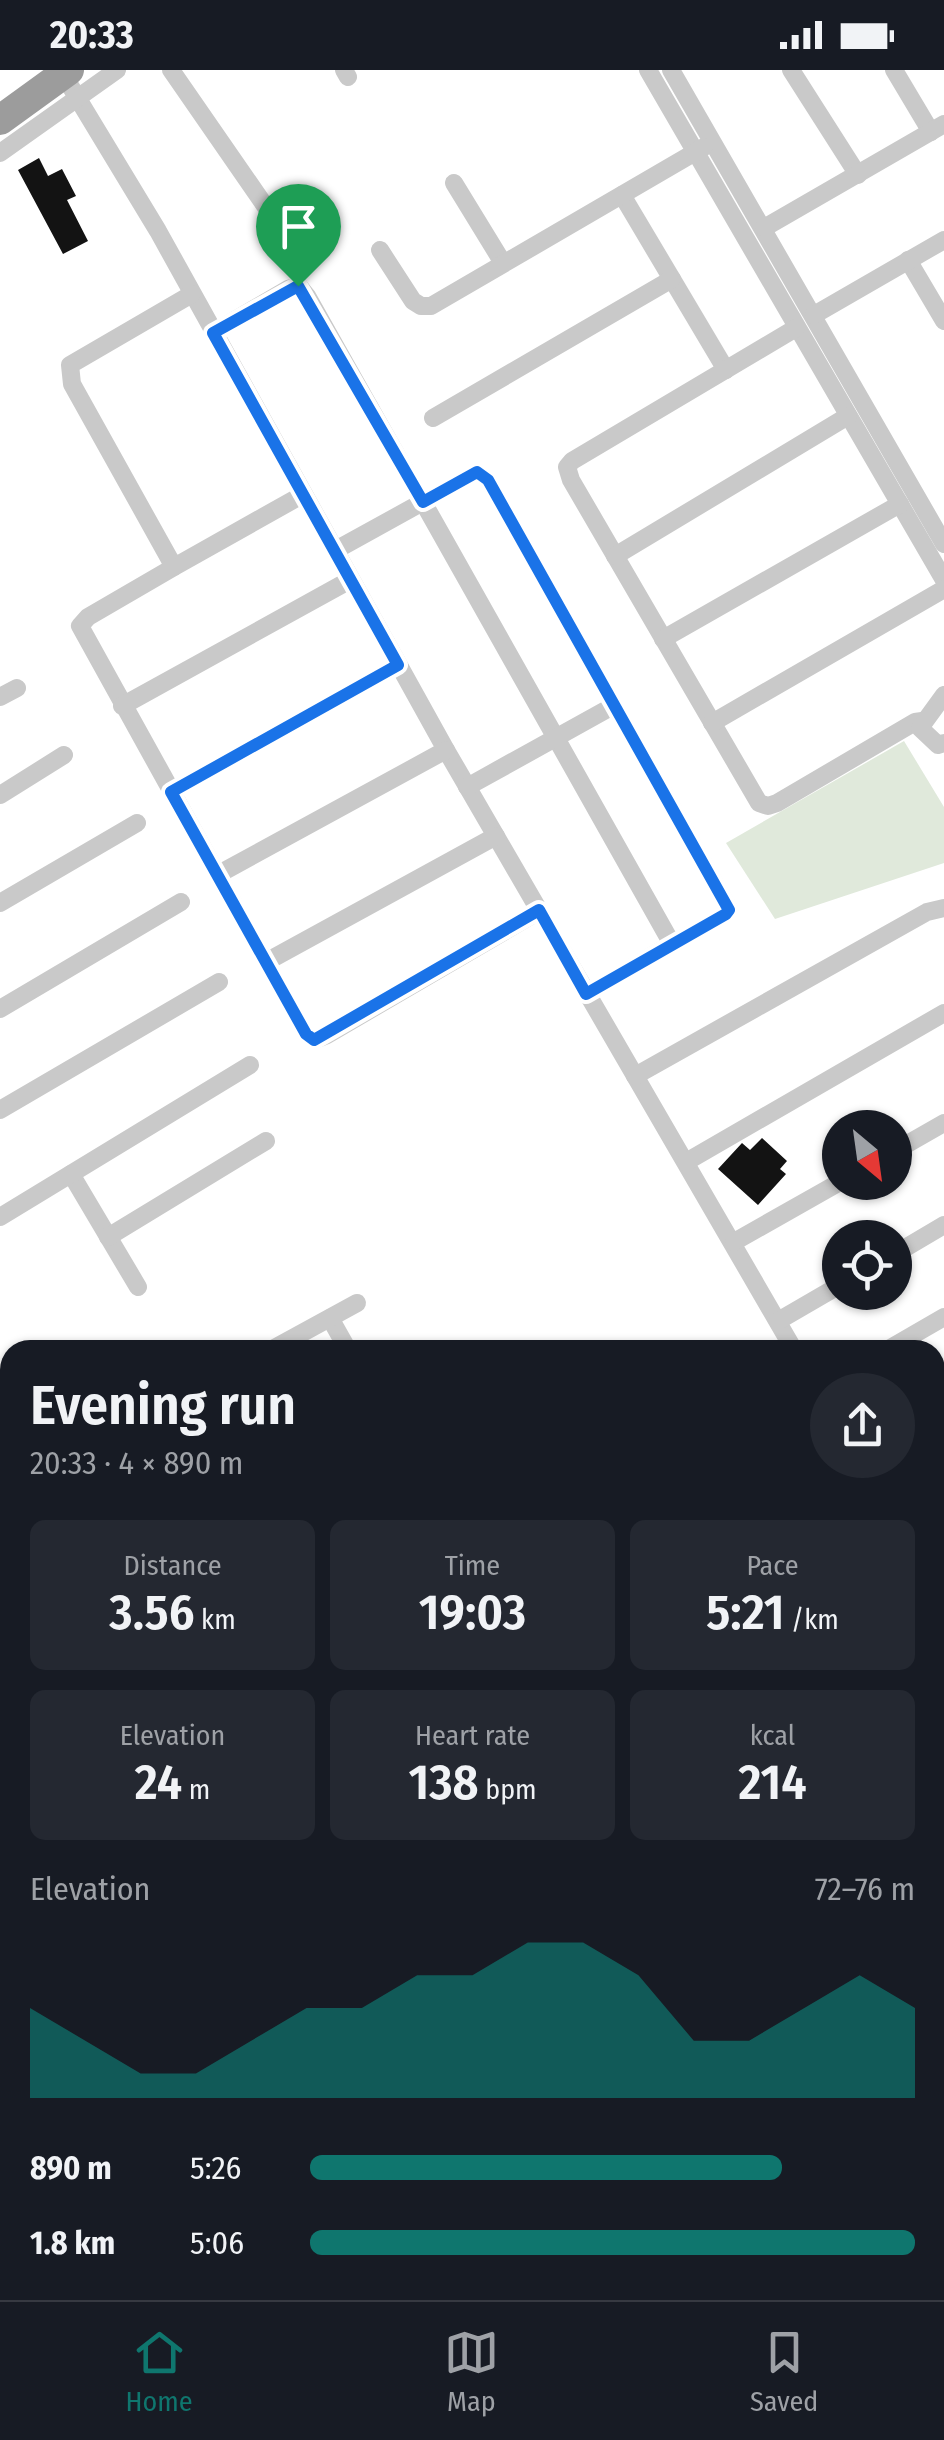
<!DOCTYPE html>
<meta charset="utf-8">
<style>
:root{--surface:#171b24;--page:#242831;--text:#f1f3f6;--muted:#9ea1a6;--line:#363941;--accent:#0f766e}
body{margin:0;font-family:"Fira Sans Condensed",sans-serif;background:var(--page);color:var(--text);height:100vh;display:flex;flex-direction:column;font-size:38px;white-space:nowrap}
*{box-sizing:border-box;margin:0}
p{font-size:32px;color:var(--muted)}
.icon{flex:none;width:55px;height:55px;fill:none;stroke:currentColor;stroke-width:2;stroke-linecap:round;stroke-linejoin:round}
.map{position:relative;flex:1;overflow:hidden}
.drawer{position:absolute;left:0px;top:1270px;width:945px;height:960px;display:flex;flex-direction:column;background:var(--surface);border-radius:30px 30px 0 0;box-shadow:0 2px 8px #0004}
.drawer>*{flex:none}
.needle{width:65px;rotate:151deg}
.buttons{position:absolute;left:822px;top:1040px;display:grid;gap:20px}
.buttons a{display:grid;place-items:center;width:90px;height:90px;border-radius:50%;background:var(--surface);box-shadow:0 2px 8px #0004;font-size:50px}
.pin{position:absolute;display:grid;place-items:center;width:85px;height:85px;color:#fff;margin:-102px -42px;border-radius:50% 50% 50% 0;rotate:-45deg;box-shadow:0 0 10px #0007}
.pin .icon{rotate:45deg}
.round{display:grid;place-items:center;flex:none;width:105px;height:105px;border-radius:52px;background:var(--page)}
.head{display:flex;align-items:center;justify-content:space-between;height:170px;padding:0 30px}
h1{font-size:55px;font-weight:600;line-height:75px}
.figures{display:grid;grid-template-columns:repeat(3,1fr);gap:15px;height:170px;padding:10px 30px}
.figures div{display:grid;align-content:center;border-radius:15px;background:var(--page);text-align:center}
.figures b{font-size:50px;font-weight:600}
.figures small{font-size:28px;font-weight:400}
.figures p{font-size:28px}
.chart{height:280px;padding:20px 30px}
.chart p{display:flex;justify-content:space-between}
.chart svg{width:100%;height:180px;margin-top:10px;fill:var(--accent);opacity:.7}
ul{padding:0 30px;list-style:none;font-size:32px}
li{display:grid;grid-template-columns:160px 120px 1fr;align-items:center;height:75px}
li i{height:25px;border-radius:12px;background:var(--accent)}
.status{display:flex;justify-content:space-between;align-items:center;height:70px;padding:0 50px;background:var(--surface);direction:ltr}
.status svg{height:28px;fill:currentColor}
.menu{display:flex;justify-content:space-around;align-items:center;height:140px;border-top:2px solid var(--line);background:var(--surface);font-size:28px;color:var(--muted)}
.menu a{display:grid;justify-items:center;gap:5px}
.menu .on{color:var(--accent)}
.map>svg:first-child{display:block}
.green{fill:#e0e9db}
.building{fill:#131313}
.lines{fill:none;stroke-linecap:round;stroke-linejoin:round}
.minor{stroke:#c9c9c9;stroke-width:18}
.trunk{stroke:#9c9c9c;stroke-width:30}
.route-casing{stroke:#fff;stroke-width:20}
.route{stroke:#1a73e8;stroke-width:12}
</style>
<div class="status"><b>20:33</b><svg viewBox="0 0 49 12"><path d="M0 12V9h3v3zM5 12V6h3v6zM10 12V3h3v9zM15 12V0h3v12zM26 1h20v11H26zM47 4h2v5h-2z"/></svg></div>
<div class="map">
<svg width="944" height="2230" viewBox="0 0 944 2230">
<rect width="100%" height="100%" fill="#fff"/>
<!-- green -->
<path class="green" d="M904,671L944,737V793L775,849L726,773Z"/>
<!-- building -->
<g class="building">
<path d="M39,88L48,106L62,99L76,126L67,130L88,171L63,184L18,100Z"/>
<path d="M762,1068L787,1091L780,1099L786,1104L758,1135L718,1099L742,1073L750,1080Z"/>
</g>
<g class="lines">
<!-- minor -->
<g class="minor">
<path d="M171,0L279,156"/>
<path d="M344,0L348,7"/>
<path d="M648,0L944,510"/>
<path d="M671,0L944,474"/>
<path d="M791,0L858,105"/>
<path d="M894,0L931,62"/>
<path d="M63,4L158,161L446,680L794,1280"/>
<path d="M0,83L117,0"/>
<path d="M454,113L503,193"/>
<path d="M622,125L726,300"/>
<path d="M764,158L944,54"/>
<path d="M380,180L413,231L421,236H431L704,77"/>
<path d="M908,190L944,251"/>
<path d="M192,224L70,295L72,314L174,497L302,425"/>
<path d="M814,245L944,170"/>
<path d="M796,258L572,391L567,397L571,410L759,733L768,736L777,733L915,652L922,651"/>
<path d="M213,263L288,219L299,216L307,226L672,874L586,924"/>
<path d="M433,348L672,209"/>
<path d="M334,481L477,402L488,410L729,839L726,844L672,874"/>
<path d="M615,486L848,346"/>
<path d="M174,497L88,547L80,556L306,964L314,970L327,965L539,841"/>
<path d="M663,569L900,434"/>
<path d="M944,625L920,658L938,675L944,673"/>
<path d="M0,627L17,618"/>
<path d="M122,636L350,510"/>
<path d="M712,653L944,519"/>
<path d="M467,717L613,636"/>
<path d="M171,722L398,595"/>
<path d="M0,725L64,685"/>
<path d="M217,805L446,680"/>
<path d="M0,833L137,753"/>
<path d="M266,892L496,766"/>
<path d="M0,939L181,832"/>
<path d="M635,1006L927,842L944,838"/>
<path d="M0,1040L219,912"/>
<path d="M895,1081L944,1053"/>
<path d="M686,1092L944,943"/>
<path d="M71,1104L138,1217"/>
<path d="M0,1147L250,995"/>
<path d="M108,1167L266,1071"/>
<path d="M734,1172L840,1112"/>
<path d="M895,1184L944,1155"/>
<path d="M330,1248L348,1280"/>
<path d="M778,1251L840,1215"/>
<path d="M271,1280L357,1233"/>
<path d="M887,1280L944,1247"/>
<path d="M0,1333L10,1352"/>
<path d="M935,1356L944,1351"/>
<path d="M0,1475L10,1493"/>
<path d="M0,1558L10,1576"/>
<path d="M0,1910L10,1905"/>
<path d="M0,1972L10,1989"/>
<path d="M935,2135L944,2151"/>
<path d="M0,2153L10,2170"/>
<path d="M935,2190L944,2205"/>
<path d="M39,2220L45,2230"/>
<path d="M145,2220L150,2230"/>
<path d="M358,2220L365,2230"/>
<path d="M489,2220L495,2230"/>
<path d="M198,2230L215,2220"/>
<path d="M392,2230L410,2220"/>
<path d="M549,2230L556,2220"/>
<path d="M803,2230L820,2220"/>
</g>
<!-- trunk -->
<path class="trunk" d="M0,50L69,0"/>
</g>
<g class="lines">
<!-- route casing -->
<g class="route-casing">
<path id="route" d="M298,216L423,432L477,402L488,410L729,840L726,844L586,924L539,840L314,970L306,964L171,722L398,595L213,263Z"/>
</g>
<!-- route -->
<use href="#route" class="route"/>
</g>
</svg>
<div class="buttons">
<a><svg class="needle" viewBox="-14 -14 28 28"><path d="M0-13l5 13h-10z" fill="#e53935"/><path d="M0 13l5-13h-10z" fill="#9ea1a6"/></svg></a>
<a><svg class="icon" aria-label="locate" viewBox="0 0 24 24"><circle cx="12" cy="12" r="6"/><path d="M12 2v4M12 18v4M2 12h4M18 12h4"/></svg></a>
</div>
<div class="pin" style="left:298px;top:216px;background:#1e9e55"><svg class="icon" aria-label="arrive" viewBox="0 0 24 24"><path d="M6 21V4h12l-3 4 3 4H6"/></svg></div>
<section class="drawer">
<div class="head"><div><h1>Evening run</h1><p>20:33 · 4 × 890 m</p></div><a class="round"><svg class="icon" aria-label="share" viewBox="0 0 24 24"><path d="M12 15V3M7 8l5-5 5 5M5 13v7h14v-7"/></svg></a></div>
<div class="figures">
<div><p>Distance</p><b>3.56<small> km</small></b></div>
<div><p>Time</p><b>19:03</b></div>
<div><p>Pace</p><b>5:21<small> /km</small></b></div>
</div>
<div class="figures">
<div><p>Elevation</p><b>24<small> m</small></b></div>
<div><p>Heart rate</p><b>138<small> bpm</small></b></div>
<div><p>kcal</p><b>214</b></div>
</div>
<div class="chart"><p><span>Elevation</span>72–76 m</p>
<svg viewBox="0 0 160 44" preserveAspectRatio="none"><path d="M0 44V22L10 30L20 38L30 38L40 30L50 22L60 22L70 14L80 14L90 6L100 6L110 14L120 30L130 30L140 22L150 14L160 22V44z"/></svg>
</div>
<ul>
<li><b>890 m</b>5:26<i style="width:78%"></i></li>
<li><b>1.8 km</b>5:06<i style="width:100%"></i></li>
</ul>
</section>
</div>
<nav class="menu">
<a class="on"><svg class="icon" aria-label="home" viewBox="0 0 24 24"><path d="M3 11l9-7 9 7M6 9v11h12V9"/></svg>Home</a>
<a><svg class="icon" aria-label="map" viewBox="0 0 24 24"><path d="M3 6l6-2 6 2 6-2v14l-6 2-6-2-6 2zM9 4v14M15 6v14"/></svg>Map</a>
<a><svg class="icon" aria-label="saved" viewBox="0 0 24 24"><path d="M7 4h10v16l-5-4-5 4z"/></svg>Saved</a>
</nav>
